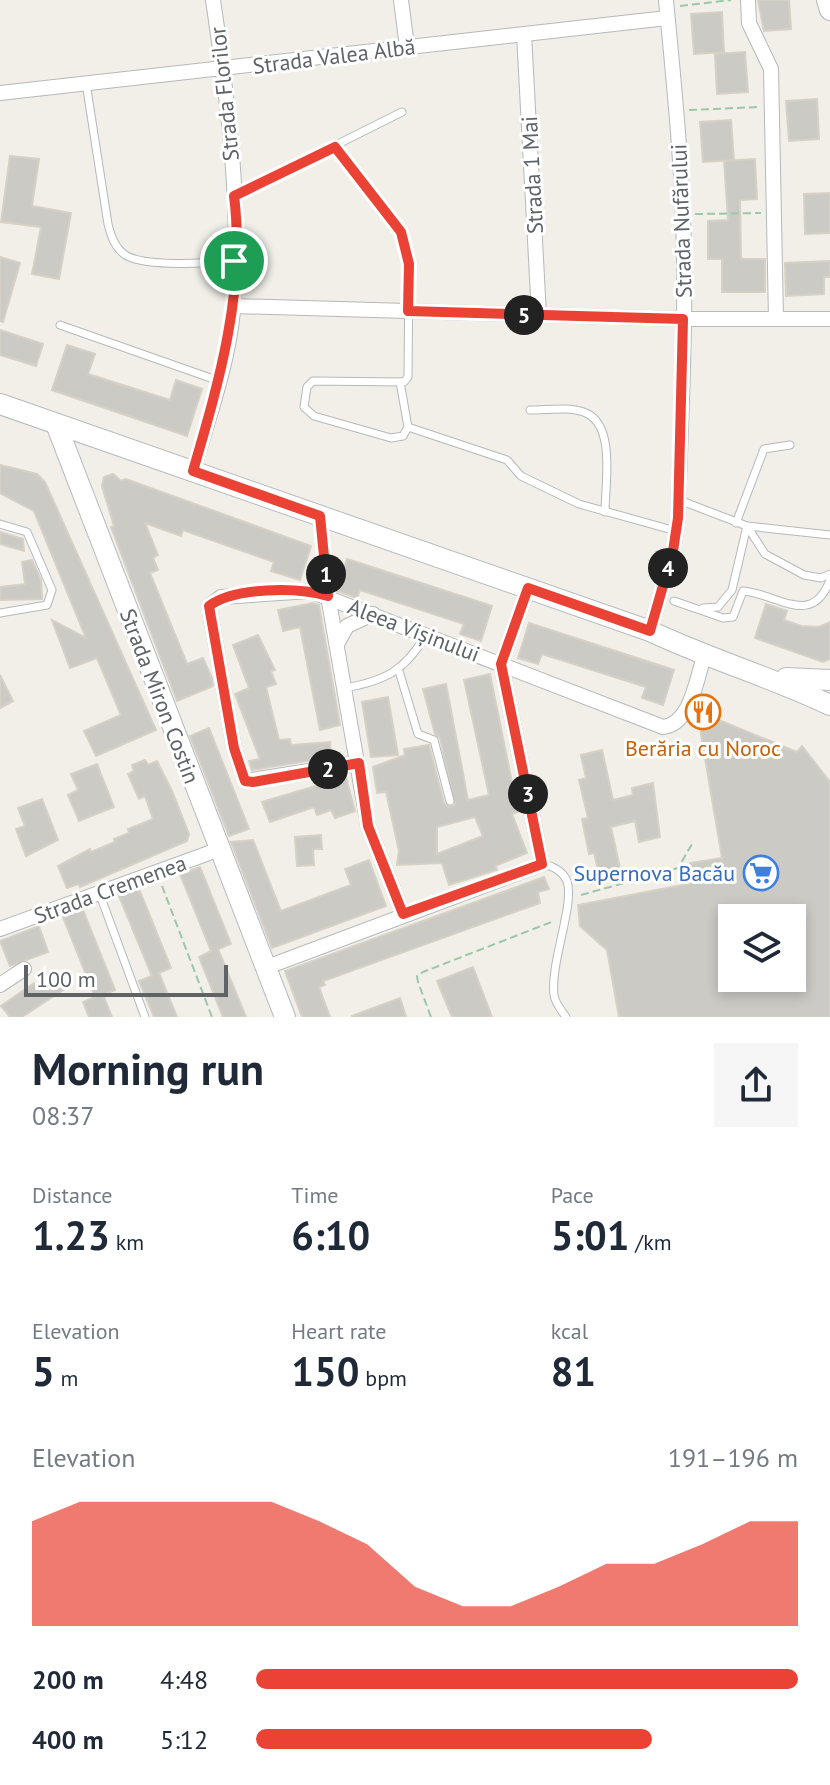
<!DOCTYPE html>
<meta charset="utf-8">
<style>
:root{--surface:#fff;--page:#f6f6f7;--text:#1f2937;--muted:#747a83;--accent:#ea4335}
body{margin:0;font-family:"PT Sans",sans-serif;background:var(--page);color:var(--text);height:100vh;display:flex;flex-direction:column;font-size:30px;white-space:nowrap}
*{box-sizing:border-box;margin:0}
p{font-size:26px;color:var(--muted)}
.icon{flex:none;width:44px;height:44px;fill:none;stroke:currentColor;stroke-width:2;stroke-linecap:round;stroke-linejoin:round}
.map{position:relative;height:1017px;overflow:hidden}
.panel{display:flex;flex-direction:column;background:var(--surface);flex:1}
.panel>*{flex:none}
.fabs{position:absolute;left:718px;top:904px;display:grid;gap:16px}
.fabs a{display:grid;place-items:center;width:88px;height:88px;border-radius:0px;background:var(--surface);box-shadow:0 4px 12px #0003;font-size:40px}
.scale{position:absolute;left:24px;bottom:20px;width:204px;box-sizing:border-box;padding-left:8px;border:4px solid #5f6368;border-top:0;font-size:22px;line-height:28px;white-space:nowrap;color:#5f6368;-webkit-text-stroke:6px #fff;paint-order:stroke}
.pin{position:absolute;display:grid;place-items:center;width:68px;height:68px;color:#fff;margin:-34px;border:4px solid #fff;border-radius:50%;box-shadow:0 2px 8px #0007}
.km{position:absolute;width:40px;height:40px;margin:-20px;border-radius:50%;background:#222;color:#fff;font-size:22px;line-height:40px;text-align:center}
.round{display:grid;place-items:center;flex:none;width:84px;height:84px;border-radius:0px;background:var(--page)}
.overview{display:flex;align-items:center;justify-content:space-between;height:136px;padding:0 32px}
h1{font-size:44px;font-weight:800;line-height:60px}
.figures{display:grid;grid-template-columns:repeat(3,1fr);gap:12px;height:136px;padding:8px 32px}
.figures div{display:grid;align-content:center}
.figures b{font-size:40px;font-weight:800}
.figures small{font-size:22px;font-weight:400}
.figures p{font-size:22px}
.chart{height:224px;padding:16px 32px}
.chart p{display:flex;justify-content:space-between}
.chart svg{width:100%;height:144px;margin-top:8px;fill:var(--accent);opacity:.7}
ul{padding:0 32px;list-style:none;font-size:26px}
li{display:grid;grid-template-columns:128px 96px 1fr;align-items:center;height:60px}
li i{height:20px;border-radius:10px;background:var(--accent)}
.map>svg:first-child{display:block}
.building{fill:#cccac5;stroke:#d6d1c6;stroke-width:2;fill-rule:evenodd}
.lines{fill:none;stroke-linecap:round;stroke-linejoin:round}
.lane-casing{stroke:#b5b8bc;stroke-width:9}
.street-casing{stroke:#b5b8bc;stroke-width:16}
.secondary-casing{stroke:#b6babf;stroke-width:22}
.path{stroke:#9cc7a9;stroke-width:2;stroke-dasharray:8 4;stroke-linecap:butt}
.lane{stroke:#fff;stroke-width:7}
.street{stroke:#fff;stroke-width:14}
.secondary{stroke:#fff;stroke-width:20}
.route-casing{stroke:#fff;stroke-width:16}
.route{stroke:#ea4335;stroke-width:10}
.labels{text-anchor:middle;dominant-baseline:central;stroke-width:6;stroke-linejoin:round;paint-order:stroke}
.street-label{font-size:22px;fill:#5f6368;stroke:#fff}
.food-label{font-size:22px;fill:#c56008;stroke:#fff}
.shop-label{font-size:22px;fill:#366cbe;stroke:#fff;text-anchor:end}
</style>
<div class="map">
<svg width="830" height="1017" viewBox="0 0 830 1017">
<rect width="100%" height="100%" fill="#f1efe8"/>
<!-- building -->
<g class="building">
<path d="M758,0H789L791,29L764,31Z"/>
<path d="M722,12L724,52L694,54L691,14Z"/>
<path d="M745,52L748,92L717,94L715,54Z"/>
<path d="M817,99L819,139L789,141L786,101Z"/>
<path d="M731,120L734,160L703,162L700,122Z"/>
<path d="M10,156L39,159L32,206L71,213L59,279L32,274L41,227L1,222Z"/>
<path d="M755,159L757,199L740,200L741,259H765V292H722V259H708V221L728,220L724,161Z"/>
<path d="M830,193V233L805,234L804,194Z"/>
<path d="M0,257L20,263L3,322L0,321Z"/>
<path d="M830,261V277H824V294L786,296L785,263Z"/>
<path d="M0,330L43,344L36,366L0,355Z"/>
<path d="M67,345L95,354L88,374L170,400L176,380L202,389L187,436L52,390Z"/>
<path d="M0,465L37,474L45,482L156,730L96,756L84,731L121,715L97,658L70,668L52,620L86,638L34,511L0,493Z"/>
<path d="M113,474L121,481L126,479L311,546L300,580L271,571L274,562L183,530L181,536L145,523L158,555L153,558L158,570L150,573L187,664L203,658L212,678L213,686L177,701L111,527L114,526L102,486L104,477Z"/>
<path d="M0,532L23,539L24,551L0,544Z"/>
<path d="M347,559L492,606L481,641L460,634L464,624L360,590L357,598L337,591Z"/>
<path d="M32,560L41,580L42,599L0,600V587L25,584L22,562Z"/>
<path d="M313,603L319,605L340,725L320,730L300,627L283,631L278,610Z"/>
<path d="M766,604L787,611L784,620L801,626L819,627L830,622V659L823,662L755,638Z"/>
<path d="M529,623L674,670L663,705L642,698L646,687L542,654L538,664L518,658Z"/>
<path d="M258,635L275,670L271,671L276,684L266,687L279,740L290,739L291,745L330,742L331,757L252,770L249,761L260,759L235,694L249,688L233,645Z"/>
<path d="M490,674L518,812L512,814L527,853L495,866L497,870L449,885L442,863L397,865L399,851L386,792L377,793L373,767L405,755L404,749L429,745L444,803L449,807L455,805L440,738L435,734L423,689L446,684L468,800L489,795L464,680ZM475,817L483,836L437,854V827Z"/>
<path d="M0,675L13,701L0,708Z"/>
<path d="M388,697L398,755L371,757L362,702Z"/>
<path d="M697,711L797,752L802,746L830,782V1017H619L607,950L580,926L578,905L693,883L690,863L722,858ZM732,918H792V978H732Z"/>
<path d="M209,728L249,829L229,836L190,736Z"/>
<path d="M602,750L613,800L633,795L632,788L653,783L660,837L639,842L635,821L611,827L621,873L600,878L594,853L589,854L582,819L588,818L579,780L586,778L581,755Z"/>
<path d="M145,760L148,765L157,761L172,791L189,834L187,841L80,887L78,884L67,888L58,866L90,849L91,852L115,842L114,839L129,833L128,829L153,819L145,796L139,799L128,774L134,771L132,765Z"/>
<path d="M97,764L114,807L79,821L68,795L78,790L71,774Z"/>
<path d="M346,777L355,811L335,818L331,810L317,815L314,807L270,822L262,802Z"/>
<path d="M42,799L58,840L26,856L16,829L25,826L18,808Z"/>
<path d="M321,835L322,849H313L314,865L297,866L295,837Z"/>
<path d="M253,840L281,911L351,885L345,869L369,860L386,906L272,948L231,842Z"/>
<path d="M200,867L231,944L218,949L246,1017H223L199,957L211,951L180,874Z"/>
<path d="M544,877L549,889L538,892L540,903L323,981L325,985L319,987L330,1017H302L285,971Z"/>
<path d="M139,889L171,968L159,973L177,1017H154L139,981L152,976L119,896Z"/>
<path d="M83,910L115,990L103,995L112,1017H89L83,1002L95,997L63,917Z"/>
<path d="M39,926L48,952L10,966L0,941Z"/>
<path d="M473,967L492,1017H452L437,981Z"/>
<path d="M59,979L66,988L22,1017H10L1,1006L34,983L38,988Z"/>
<path d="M400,998L406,1017H352V1016Z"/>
</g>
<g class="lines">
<!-- lane casing -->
<g class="lane-casing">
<g id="lane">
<path d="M86,83L108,224C111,236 115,249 127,256C148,267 209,263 234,261"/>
<path d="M335,147L401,232L409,264L408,377L404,382L313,381L307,387L304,407L314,416L391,438L403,436L408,427"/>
<path d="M234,196L402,112"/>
<path d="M60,325L219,381"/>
<path d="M400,382L408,427L507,460L521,476L579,504L676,531"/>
<path d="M530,410C547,410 571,406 586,413C616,426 605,485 605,512"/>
<path d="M679,500L747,526L765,554L804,575L821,578L830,574"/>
<path d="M736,523L764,449L790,445"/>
<path d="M0,524L27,532L52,590L47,605L0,613"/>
<path d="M674,601L723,618L733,617L743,591C778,594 812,628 830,580"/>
<path d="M703,608L718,607L732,590L747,526L830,535"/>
<path d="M399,671L418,734L434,740L450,801"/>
<path d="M345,688C384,681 405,671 425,636"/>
<path d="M542,864C553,866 562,870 567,881C575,904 550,963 554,995C555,1003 561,1010 566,1017"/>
<path d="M100,895L145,1017"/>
</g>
</g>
<!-- street casing -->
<g class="street-casing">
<g id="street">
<path d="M401,0L407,47"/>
<path d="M748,0L749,23L771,69L776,319"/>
<path d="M524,34L539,315"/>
<path d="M0,93L667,18"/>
<path d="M233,306L683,319H830"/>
<path d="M193,471C208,418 228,365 233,311C242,208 228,102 213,0"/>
<path d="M328,596L368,826L403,914"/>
<path d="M650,631L673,551L678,518C680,431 686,343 684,256C683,170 674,85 666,0"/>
<path d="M337,644L347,626L373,614"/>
<path d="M359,763L245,781L234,748L209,606L221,597L310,591L663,727C691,724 696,680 704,657"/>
<path d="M0,929L220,849"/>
<path d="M267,967L542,864L501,664L528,588"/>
<path d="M0,985L24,969"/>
</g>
</g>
<!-- secondary casing -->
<g class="secondary-casing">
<g id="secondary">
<path d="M827,0L830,10"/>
<path d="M0,404L650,631C709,659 771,677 830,705"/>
<path d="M56,424L285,1017"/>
<path d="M786,678L830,680"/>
</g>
</g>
<!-- path -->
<g class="path">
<path d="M680,6L731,0"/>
<path d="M689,110L759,107"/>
<path d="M695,214L761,213"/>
<path d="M322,537L326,582"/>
<path d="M162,886L212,1017"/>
<path d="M581,895L678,868L692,844"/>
<path d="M431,1017L418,982L417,976L423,972L554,921"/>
</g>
<!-- lane -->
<use href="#lane" class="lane"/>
<!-- street -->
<use href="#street" class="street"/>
<!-- secondary -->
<use href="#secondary" class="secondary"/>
</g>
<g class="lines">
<!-- route casing -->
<g class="route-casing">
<path id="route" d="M335,147L401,232L409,264L408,311L683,319L678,518L673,551L650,631L528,588L501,664L542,864L403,914L368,826L359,763L253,782L245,781L234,748L209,606C235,587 297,587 328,596L320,516L193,471C219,382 246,290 234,196Z"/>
</g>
<!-- route -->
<use href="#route" class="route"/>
</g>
<!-- icons -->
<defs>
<g id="restaurant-ring" transform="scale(1.8)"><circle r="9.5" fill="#fff" stroke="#e8710a" stroke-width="1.5"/><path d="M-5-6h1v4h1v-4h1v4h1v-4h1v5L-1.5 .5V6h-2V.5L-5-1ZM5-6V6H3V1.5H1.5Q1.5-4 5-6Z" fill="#e8710a"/></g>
<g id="supermarket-ring" transform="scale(1.8)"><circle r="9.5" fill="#fff" stroke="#3f7fe0" stroke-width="1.5"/><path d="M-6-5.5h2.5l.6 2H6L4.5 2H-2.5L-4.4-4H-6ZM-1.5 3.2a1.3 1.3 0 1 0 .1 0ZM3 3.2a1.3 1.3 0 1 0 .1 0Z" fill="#3f7fe0"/></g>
</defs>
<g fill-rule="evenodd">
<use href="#restaurant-ring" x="703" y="712"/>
<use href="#supermarket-ring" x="761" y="873"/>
</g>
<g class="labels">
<!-- street labels -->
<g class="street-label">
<text transform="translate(334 56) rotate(-7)">Strada Valea Albă</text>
<text transform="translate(224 94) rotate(-96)">Strada Florilor</text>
<text transform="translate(532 175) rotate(-93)">Strada 1 Mai</text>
<text transform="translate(681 221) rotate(-92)">Strada Nufărului</text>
<text transform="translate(414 630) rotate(21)">Aleea Vișinului</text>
<text transform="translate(160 696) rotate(69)">Strada Miron Costin</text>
<text transform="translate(110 889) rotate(-20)">Strada Cremenea</text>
</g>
<!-- food labels -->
<g class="food-label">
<text x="703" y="748">Berăria cu Noroc</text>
</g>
<!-- shop labels -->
<g class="shop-label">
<text x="735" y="873">Supernova Bacău</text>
</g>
</g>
</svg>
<div class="fabs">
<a><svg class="icon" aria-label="layers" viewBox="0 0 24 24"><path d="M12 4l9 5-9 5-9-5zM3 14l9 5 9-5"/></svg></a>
</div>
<div class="scale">100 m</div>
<div class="pin" style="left:234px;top:261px;background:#1e9e55"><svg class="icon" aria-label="arrive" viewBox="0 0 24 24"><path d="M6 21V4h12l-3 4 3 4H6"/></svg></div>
<b class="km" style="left:326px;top:574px">1</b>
<b class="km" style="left:328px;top:769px">2</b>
<b class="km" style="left:528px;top:794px">3</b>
<b class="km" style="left:668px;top:568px">4</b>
<b class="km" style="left:524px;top:315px">5</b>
</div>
<section class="panel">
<div class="overview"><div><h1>Morning run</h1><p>08:37</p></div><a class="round"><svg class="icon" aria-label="share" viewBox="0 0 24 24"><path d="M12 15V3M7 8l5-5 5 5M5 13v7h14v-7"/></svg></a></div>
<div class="figures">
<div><p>Distance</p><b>1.23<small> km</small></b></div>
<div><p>Time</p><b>6:10</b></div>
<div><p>Pace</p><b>5:01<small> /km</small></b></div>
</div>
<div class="figures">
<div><p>Elevation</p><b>5<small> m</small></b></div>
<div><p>Heart rate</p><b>150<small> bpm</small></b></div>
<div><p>kcal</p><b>81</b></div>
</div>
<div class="chart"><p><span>Elevation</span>191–196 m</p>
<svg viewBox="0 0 160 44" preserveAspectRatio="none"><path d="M0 44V12L10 6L20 6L30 6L40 6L50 6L60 12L70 19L80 32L90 38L100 38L110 32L120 25L130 25L140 19L150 12L160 12V44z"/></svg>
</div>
<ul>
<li><b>200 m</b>4:48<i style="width:100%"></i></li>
<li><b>400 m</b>5:12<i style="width:73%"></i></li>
</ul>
</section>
